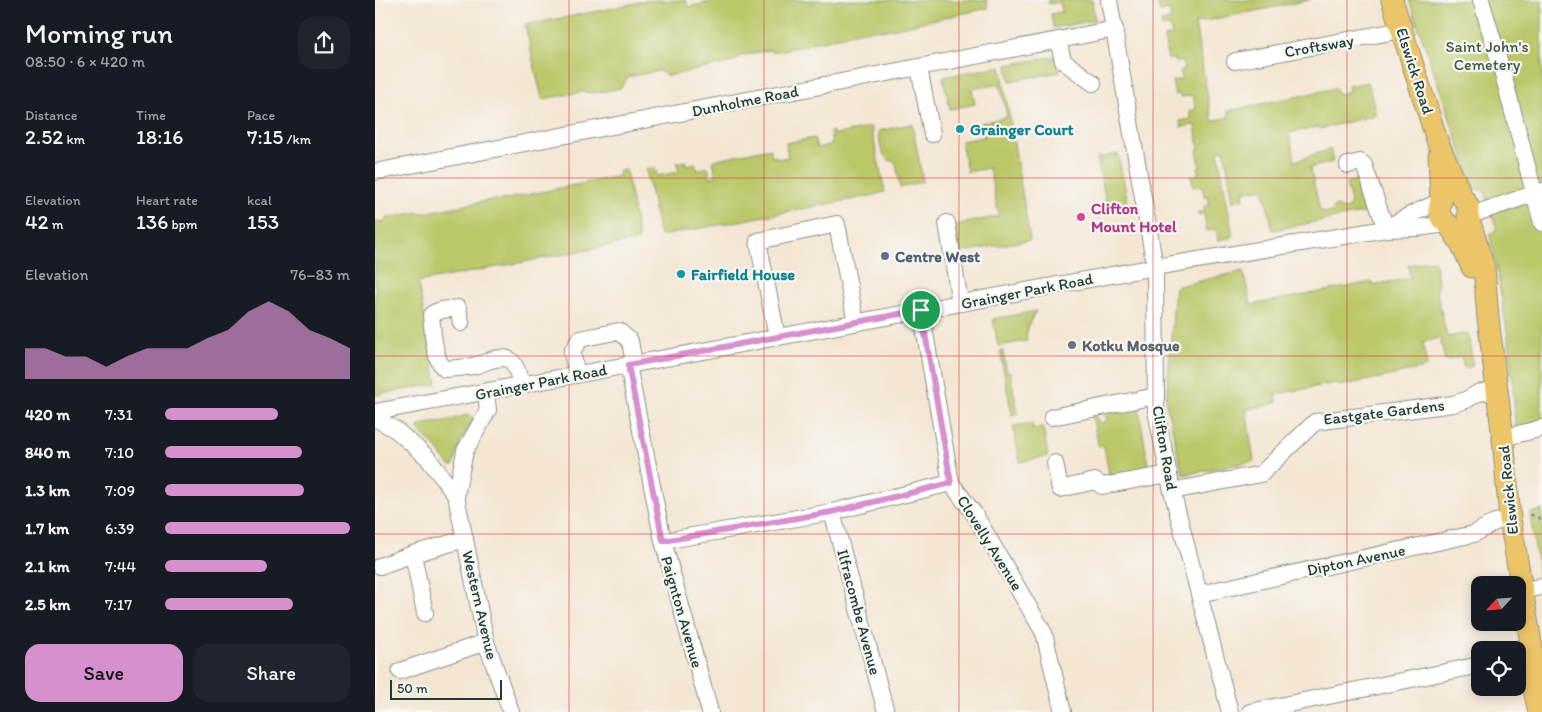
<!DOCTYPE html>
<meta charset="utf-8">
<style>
:root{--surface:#171b24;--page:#20242c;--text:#f1f3f6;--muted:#9ea1a6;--accent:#d690ce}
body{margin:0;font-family:Itim,sans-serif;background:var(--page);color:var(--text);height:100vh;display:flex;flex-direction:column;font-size:19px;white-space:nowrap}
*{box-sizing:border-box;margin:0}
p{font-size:16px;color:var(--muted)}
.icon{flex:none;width:28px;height:28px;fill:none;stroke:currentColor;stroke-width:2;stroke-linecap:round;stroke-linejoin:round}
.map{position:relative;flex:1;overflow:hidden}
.details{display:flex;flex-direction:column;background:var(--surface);width:375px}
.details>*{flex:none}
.needle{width:32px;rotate:244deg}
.tools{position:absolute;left:1096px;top:576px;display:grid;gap:10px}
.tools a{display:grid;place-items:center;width:55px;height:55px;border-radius:10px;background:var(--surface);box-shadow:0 2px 12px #0003;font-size:25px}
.scale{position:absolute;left:15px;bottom:12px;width:112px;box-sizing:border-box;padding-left:5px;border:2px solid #1f3d34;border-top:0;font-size:14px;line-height:18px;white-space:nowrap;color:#1f3d34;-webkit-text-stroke:4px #f6f6f2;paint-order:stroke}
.pin{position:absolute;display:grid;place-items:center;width:42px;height:42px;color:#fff;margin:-21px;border:2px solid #fff;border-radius:50%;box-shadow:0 1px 5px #0007}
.round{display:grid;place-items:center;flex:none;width:52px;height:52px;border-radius:15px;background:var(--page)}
.headline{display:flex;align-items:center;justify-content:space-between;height:85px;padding:0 25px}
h1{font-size:28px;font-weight:600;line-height:38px}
.figures{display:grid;grid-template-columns:repeat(3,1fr);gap:8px;height:85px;padding:5px 25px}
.figures div{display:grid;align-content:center}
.figures b{font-size:21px;font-weight:600}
.figures small{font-size:14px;font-weight:400}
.figures p{font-size:14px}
.chart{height:140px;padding:10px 25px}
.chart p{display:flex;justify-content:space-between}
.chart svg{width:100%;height:90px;margin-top:5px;fill:var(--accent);opacity:.7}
.button{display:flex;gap:10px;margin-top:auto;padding:10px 25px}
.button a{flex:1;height:58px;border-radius:15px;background:var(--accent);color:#111;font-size:20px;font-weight:600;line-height:58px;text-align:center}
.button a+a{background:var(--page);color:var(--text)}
ul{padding:0 25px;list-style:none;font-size:16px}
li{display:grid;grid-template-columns:80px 60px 1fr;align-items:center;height:38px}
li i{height:12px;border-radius:6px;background:var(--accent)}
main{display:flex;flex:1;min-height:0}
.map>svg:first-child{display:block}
.green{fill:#bbc769;stroke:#6d824e}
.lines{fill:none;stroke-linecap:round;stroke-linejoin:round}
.minor-casing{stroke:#8a9284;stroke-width:18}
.major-casing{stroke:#8a9284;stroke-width:23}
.path{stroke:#8a9284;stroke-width:2.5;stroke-dasharray:4 4;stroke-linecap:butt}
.minor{stroke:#fff;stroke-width:16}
.major{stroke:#edc569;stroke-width:21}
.route-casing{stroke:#fff;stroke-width:10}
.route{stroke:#d690ce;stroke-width:6}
.grid{fill:none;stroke:#d62828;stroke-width:1;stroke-opacity:0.55}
.culture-dot{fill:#0f9aa8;stroke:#f6f6f2;stroke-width:2}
.hotel-dot{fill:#d1479c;stroke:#f6f6f2;stroke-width:2}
.service-dot{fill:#5c6f8a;stroke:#f6f6f2;stroke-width:2}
.worship-dot{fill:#6b7280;stroke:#f6f6f2;stroke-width:2}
.labels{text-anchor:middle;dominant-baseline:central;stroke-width:4.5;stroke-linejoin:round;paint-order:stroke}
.street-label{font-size:16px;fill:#1f3d34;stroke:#f6f6f2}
.park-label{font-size:16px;fill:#3e593f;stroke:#f6f6f2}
.culture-label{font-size:16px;font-weight:bold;fill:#0d838f;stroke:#f6f6f2;text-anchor:start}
.hotel-label{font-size:16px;font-weight:bold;fill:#b23c85;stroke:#f6f6f2;text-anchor:start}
.service-label{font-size:16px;font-weight:bold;fill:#4e5e75;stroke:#f6f6f2;text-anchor:start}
.worship-label{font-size:16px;font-weight:bold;fill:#5b616d;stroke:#f6f6f2;text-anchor:start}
</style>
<main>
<section class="details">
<div class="headline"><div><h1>Morning run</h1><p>08:50 · 6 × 420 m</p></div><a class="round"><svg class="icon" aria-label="share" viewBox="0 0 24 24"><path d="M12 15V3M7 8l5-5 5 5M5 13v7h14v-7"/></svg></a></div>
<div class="figures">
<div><p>Distance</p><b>2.52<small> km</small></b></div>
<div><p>Time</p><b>18:16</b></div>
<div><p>Pace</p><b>7:15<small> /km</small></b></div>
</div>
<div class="figures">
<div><p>Elevation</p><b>42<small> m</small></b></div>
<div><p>Heart rate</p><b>136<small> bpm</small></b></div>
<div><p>kcal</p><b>153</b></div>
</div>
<div class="chart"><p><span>Elevation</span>76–83 m</p>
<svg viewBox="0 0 160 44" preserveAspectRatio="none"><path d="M0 44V29L10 29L20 33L30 33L40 38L50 33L60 29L70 29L80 29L90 24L100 20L110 11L120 6L130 11L140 20L150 24L160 29V44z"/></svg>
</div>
<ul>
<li><b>420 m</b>7:31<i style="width:61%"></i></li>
<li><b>840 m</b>7:10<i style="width:74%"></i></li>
<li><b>1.3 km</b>7:09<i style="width:75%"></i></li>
<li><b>1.7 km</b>6:39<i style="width:100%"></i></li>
<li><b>2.1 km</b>7:44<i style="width:55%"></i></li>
<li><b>2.5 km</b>7:17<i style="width:69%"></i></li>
</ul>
<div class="button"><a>Save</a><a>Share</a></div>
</section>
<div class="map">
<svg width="1167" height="712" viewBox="0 0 1167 712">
<rect width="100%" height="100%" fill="#f6f6f2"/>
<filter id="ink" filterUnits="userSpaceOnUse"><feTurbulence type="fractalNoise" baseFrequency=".02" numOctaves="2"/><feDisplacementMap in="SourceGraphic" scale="10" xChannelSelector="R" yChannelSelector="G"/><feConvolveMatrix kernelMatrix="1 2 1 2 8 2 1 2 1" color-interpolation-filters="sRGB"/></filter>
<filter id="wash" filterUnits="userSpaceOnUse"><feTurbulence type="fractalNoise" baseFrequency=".0096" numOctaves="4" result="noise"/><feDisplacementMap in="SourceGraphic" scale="20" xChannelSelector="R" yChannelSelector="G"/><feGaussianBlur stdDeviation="1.12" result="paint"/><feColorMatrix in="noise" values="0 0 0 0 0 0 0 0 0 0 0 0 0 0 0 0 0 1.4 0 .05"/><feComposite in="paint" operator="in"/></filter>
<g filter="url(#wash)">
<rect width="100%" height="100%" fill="#f4e6d3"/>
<!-- green -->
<g class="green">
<path d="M273,0H311L313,7L344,0H612L613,8L511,30C485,27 460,41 434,43L430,46L397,52L394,50L366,56L358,62L293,76L284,71L253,77L246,88L221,93L207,92L167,99L150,25L229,10Z"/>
<path d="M673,0H717L720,20L678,28L676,14L687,12L685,2L674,4Z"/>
<path d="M790,0H935L820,23L837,121L854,117L853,111L961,88L963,94L974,91L973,86L993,82L1001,115L945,129L944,127L914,133L920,161L955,149L958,162L935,168L945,210L950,213L957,212L959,207L963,206L967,209L973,208L976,203L971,183L989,178L998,211L898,230L888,188L868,192L869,199L858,201L849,149L843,151L858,237L843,240L841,229L832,231L829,214L823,215V212L830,211L829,206L835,205L833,196H829L827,186L818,187L816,177L824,173L823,167H825L822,150L824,149L820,125L806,127L805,121L816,119L814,111L821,109L818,95L806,97L805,94L800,95L797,81L807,79L805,70L809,69L807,61L800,62L799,59L793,60L789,37L797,35L795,26L787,27L786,22L796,19L794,10L785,12L783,5L791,3Z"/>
<path d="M1034,0H1167V423L1141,430L1135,349L1118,248L1114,234L1120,232L1121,226L1111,194L1106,190L1099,189Z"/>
<path d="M682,56L685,72L635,81L632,65Z"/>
<path d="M626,66L655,240L581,253L576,226L624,216L614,168L592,172L586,141L609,137L606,123L632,117L625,84L597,89L600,104L575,109L568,77Z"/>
<path d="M537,124L548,181L525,188L521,163C505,158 506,147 503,131Z"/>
<path d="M496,127L510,192L495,196L285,236L271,170L280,168L282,176L304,172L302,163L310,161L311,165L320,163L322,170L333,167L335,177L341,176L338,160L395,148L397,157L401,156L402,159L413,157L411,143L439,138L442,148L457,144L455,132L458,131L459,135Z"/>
<path d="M743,154L753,203L732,207L722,158Z"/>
<path d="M251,170L264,240L43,282L62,384L0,395V222L9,221L12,218L44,212L48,213L121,199L122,201L244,176L243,171Z"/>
<path d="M1059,260L1063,281L1062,292L1072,337L1093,333L1098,366L1089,368L1086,357L1070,361L1065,338L1048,342L1052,367L1019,375L964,386L961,383L901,394L902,403L871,410L879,461L808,475L791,403L800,287L868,271L876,305L997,282L998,285L1035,278L1033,265Z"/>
<path d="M661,311C656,321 650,329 652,341L623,346L618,319Z"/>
<path d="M625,351H628L632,372H635L643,413L637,415Z"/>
<path d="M764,407L774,472L735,479L729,446L724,447L717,416L720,415L726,423L732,421L730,414Z"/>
<path d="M93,415H95L98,418C97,427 89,434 85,443C82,450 82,459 78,466H75L62,449L43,430L44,426L48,424L69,422Z"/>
<path d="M657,423L658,429L668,428L673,456L645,462L638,426Z"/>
<path d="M1167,510V581L1165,582L1155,513Z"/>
</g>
</g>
<g filter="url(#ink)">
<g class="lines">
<!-- minor casing -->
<g class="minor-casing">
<g id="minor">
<path d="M734,0L780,267L781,411L797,491L855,712"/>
<path d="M1106,0L1128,74L1167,223"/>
<path d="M683,40L688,61L718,83"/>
<path d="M860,61L1027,30"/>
<path d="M544,68L557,134"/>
<path d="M973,165L985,162L989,165L1011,229"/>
<path d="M0,172L740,29"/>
<path d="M1093,216L1167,191"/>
<path d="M572,223L585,303"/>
<path d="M1015,226L1037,214L1066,201"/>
<path d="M546,310L576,483L600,515L669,633L688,712"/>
<path d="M86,323L83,308C74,309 63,309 56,315C58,330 58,360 70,369C79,368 89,368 98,366C103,365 108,363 113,361C138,352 141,364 146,385"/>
<path d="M402,337L383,241L462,224L481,323"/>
<path d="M253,365L288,541L335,712"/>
<path d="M202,375L197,352L205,339L244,331L255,341L259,364"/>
<path d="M0,412L780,267L1011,229L1041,228L1073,224"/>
<path d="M677,417L781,396"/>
<path d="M0,418L21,430L52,457L81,496L111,642L136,712"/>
<path d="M1128,438L1167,428"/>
<path d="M680,463L685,489L720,481L727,486L794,474"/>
<path d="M797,491L886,474L940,422L1078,404L1091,400L1103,393L1121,390"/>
<path d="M81,496L90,451L113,410L111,393"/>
<path d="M457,512L511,712"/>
<path d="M288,541L457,512L576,483"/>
<path d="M38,554L50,613"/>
<path d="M5,566L38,554L90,539"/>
<path d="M1146,592L1167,586"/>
<path d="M824,594L1099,534L1120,522L1135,519"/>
<path d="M1141,650L1155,646"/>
<path d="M25,671L111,642"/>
<path d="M875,712L1105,665"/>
</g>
</g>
<!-- major casing -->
<g class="major-casing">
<g id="major">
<path d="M1017,0L1063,143L1087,197L1093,205V216L1109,268L1113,318L1128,438L1135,519L1159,661V689L1164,712"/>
<path d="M1064,156L1066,201L1064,210L1065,215L1067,219L1073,224L1086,243L1097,267"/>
</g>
</g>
<!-- path -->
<path class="path" d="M1155,515H1160L1167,521"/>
<!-- minor -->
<use href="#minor" class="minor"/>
<!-- major -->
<use href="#major" class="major"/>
</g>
</g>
<g class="lines" filter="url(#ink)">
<!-- route casing -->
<g class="route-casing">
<path id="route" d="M546,310L576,483L457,512L288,541L253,365Z"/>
</g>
<!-- route -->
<use href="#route" class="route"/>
</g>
<!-- grid -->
<path class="grid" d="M194,0V712M389,0V712M584,0V712M778,0V712M972,0V712M0,178H1167M0,356H1167M0,534H1167"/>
<!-- markers -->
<g class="culture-dot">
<circle cx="585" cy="129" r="5"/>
<circle cx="306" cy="274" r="5"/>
</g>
<circle class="hotel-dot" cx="706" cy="217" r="5"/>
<circle class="service-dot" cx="510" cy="256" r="5"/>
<circle class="worship-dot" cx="697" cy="345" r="5"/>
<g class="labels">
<!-- street labels -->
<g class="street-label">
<text transform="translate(944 46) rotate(-10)">Croftsway</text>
<text transform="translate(1040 71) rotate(72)">Elswick Road</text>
<text transform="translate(370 101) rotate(-11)">Dunholme Road</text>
<text transform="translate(652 291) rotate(-11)">Grainger Park Road</text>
<text transform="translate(166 382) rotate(-11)">Grainger Park Road</text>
<text transform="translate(1009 412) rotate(-7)">Eastgate Gardens</text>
<text transform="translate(790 448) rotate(80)">Clifton Road</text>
<text transform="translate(1133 490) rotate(-96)">Elswick Road</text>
<text transform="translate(615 543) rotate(58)">Clovelly Avenue</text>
<text transform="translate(981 560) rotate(-12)">Dipton Avenue</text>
<text transform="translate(105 605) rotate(77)">Western Avenue</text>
<text transform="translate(307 612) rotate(74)">Paignton Avenue</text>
<text transform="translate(484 612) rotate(75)">Ilfracombe Avenue</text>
</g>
<!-- park labels -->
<g class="park-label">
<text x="1112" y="46">Saint John's<tspan x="1112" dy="18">Cemetery</tspan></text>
</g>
<!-- culture labels -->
<g class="culture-label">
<text x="595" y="129">Grainger Court</text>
<text x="316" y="274">Fairfield House</text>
</g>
<!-- hotel labels -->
<g class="hotel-label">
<text x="716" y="208">Clifton<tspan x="716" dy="18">Mount Hotel</tspan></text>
</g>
<!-- service labels -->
<g class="service-label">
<text x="520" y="256">Centre West</text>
</g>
<!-- worship labels -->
<g class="worship-label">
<text x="707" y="345">Kotku Mosque</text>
</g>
</g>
</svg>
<div class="tools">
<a><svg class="needle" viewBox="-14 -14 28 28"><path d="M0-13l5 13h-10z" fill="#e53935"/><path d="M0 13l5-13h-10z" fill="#9ea1a6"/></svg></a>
<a><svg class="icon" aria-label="locate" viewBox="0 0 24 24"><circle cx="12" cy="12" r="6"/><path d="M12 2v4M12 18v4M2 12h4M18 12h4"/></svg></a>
</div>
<div class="scale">50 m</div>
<div class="pin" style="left:546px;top:310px;background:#1e9e55"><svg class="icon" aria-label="arrive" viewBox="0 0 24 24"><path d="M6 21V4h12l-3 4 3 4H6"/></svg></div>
</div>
</main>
